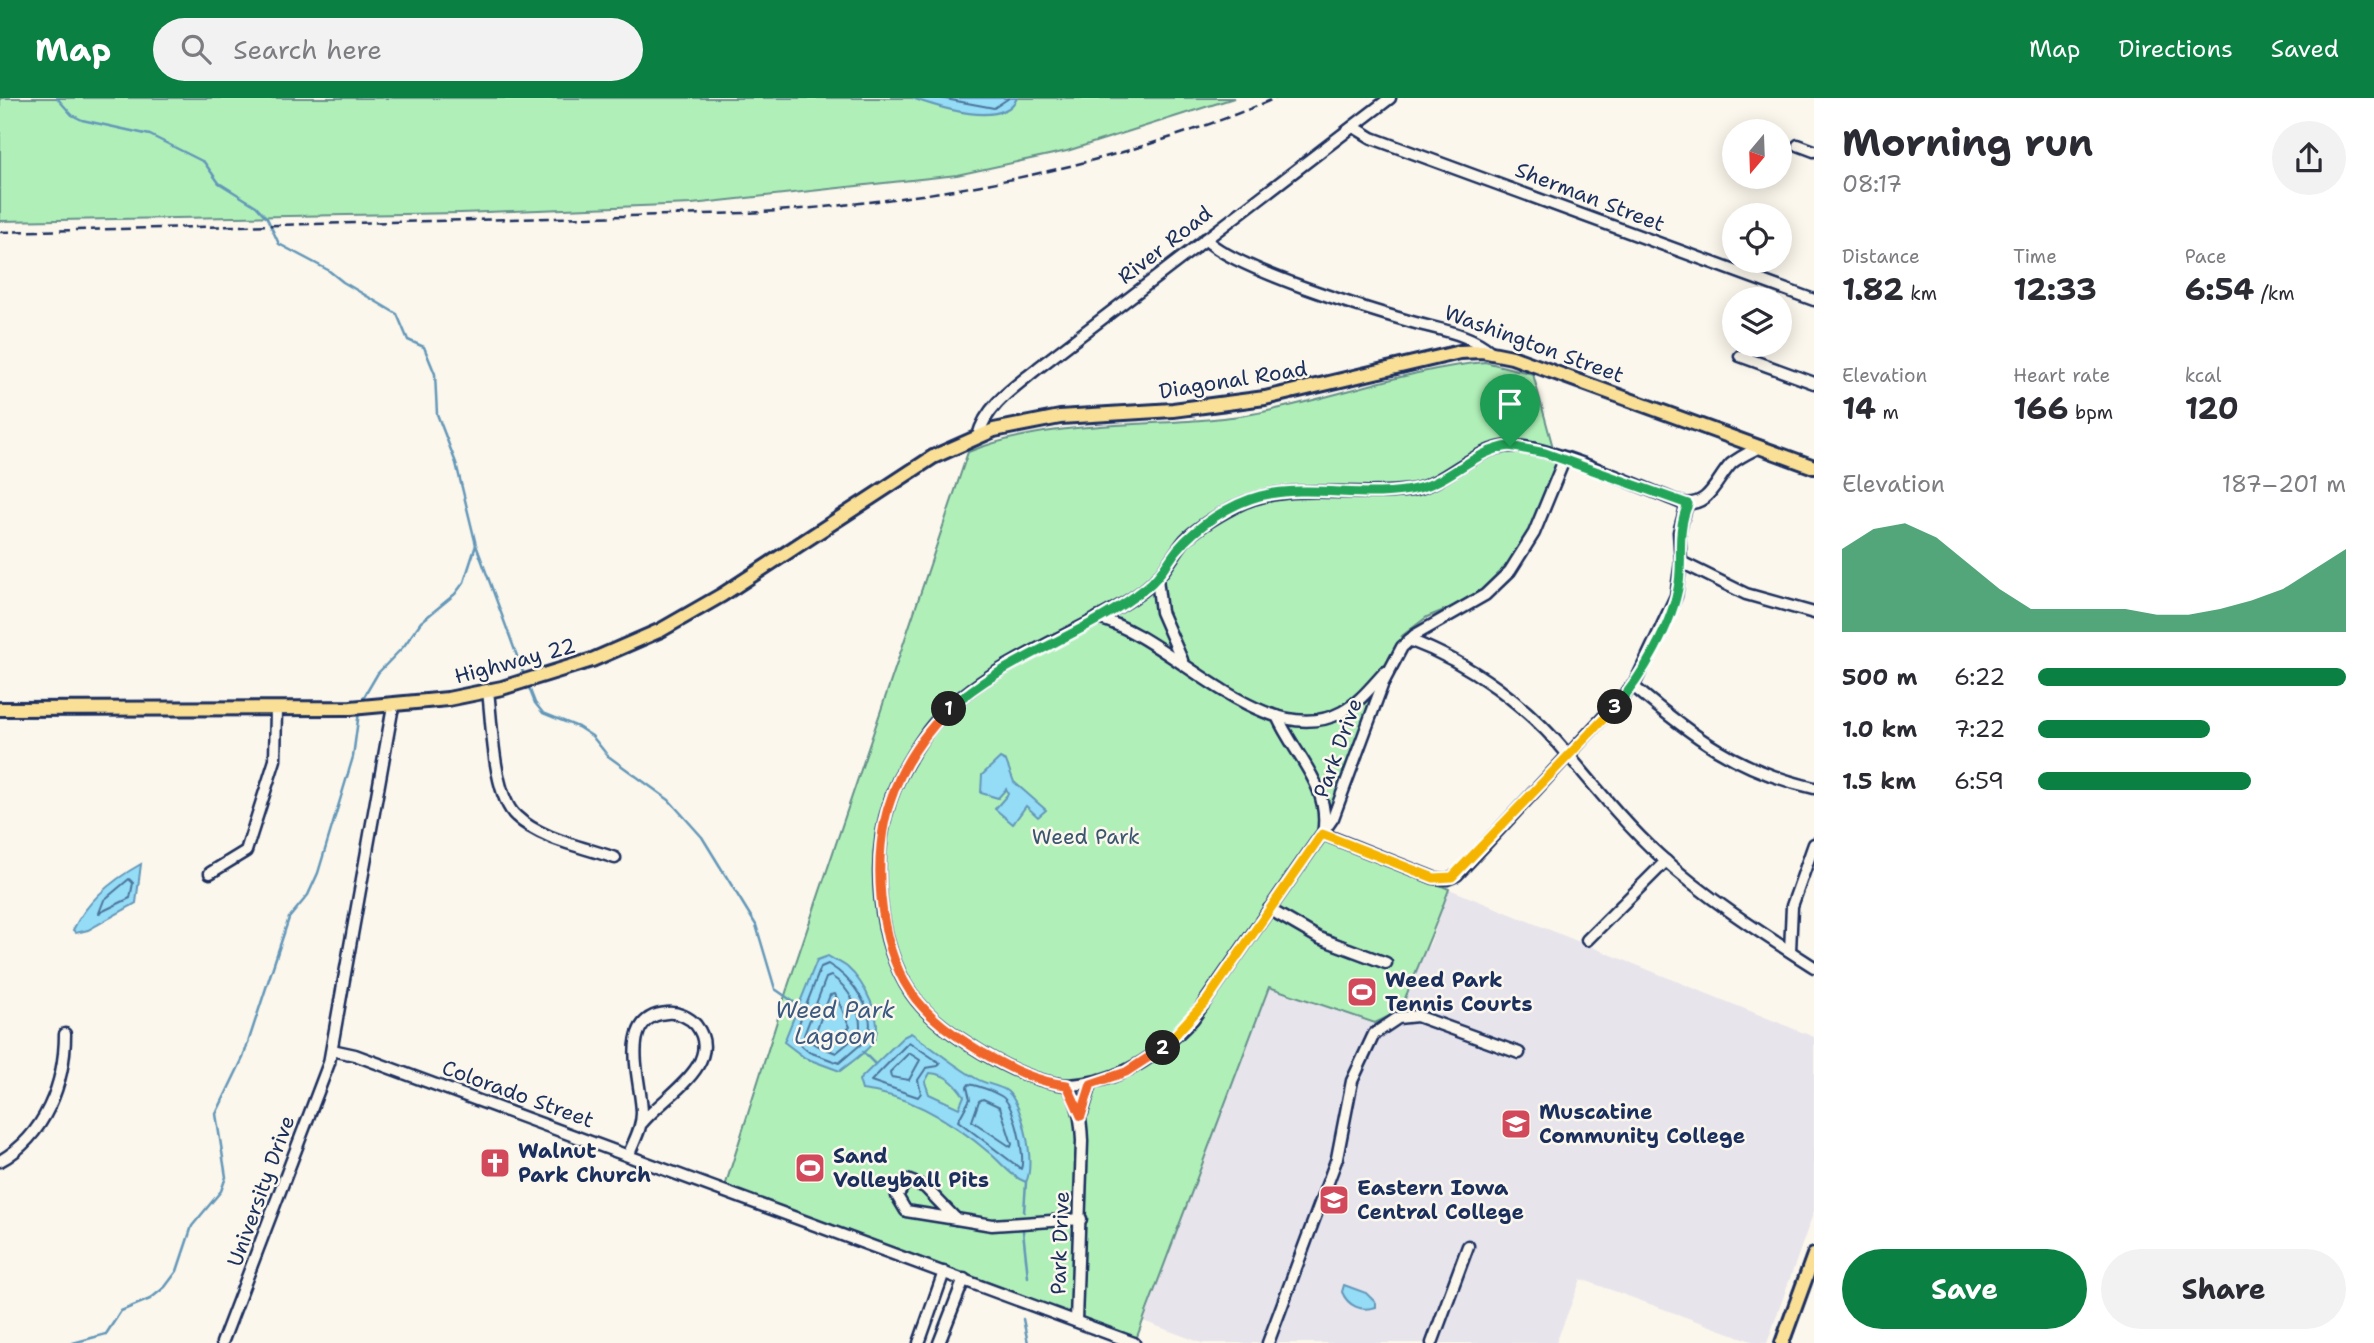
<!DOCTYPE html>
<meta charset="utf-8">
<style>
:root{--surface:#fff;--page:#f2f2f3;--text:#2b2b33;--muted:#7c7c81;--accent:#0b8043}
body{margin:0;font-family:"Shantell Sans",sans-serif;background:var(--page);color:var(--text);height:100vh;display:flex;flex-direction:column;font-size:26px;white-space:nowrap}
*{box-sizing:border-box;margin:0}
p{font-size:23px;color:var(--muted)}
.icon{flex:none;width:38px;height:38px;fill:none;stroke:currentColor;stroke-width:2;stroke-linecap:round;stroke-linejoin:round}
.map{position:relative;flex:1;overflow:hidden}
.sheet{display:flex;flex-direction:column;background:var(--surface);width:560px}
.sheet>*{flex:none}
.needle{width:46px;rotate:199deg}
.controls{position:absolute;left:1722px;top:21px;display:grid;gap:14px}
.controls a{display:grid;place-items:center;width:70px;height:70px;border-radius:50%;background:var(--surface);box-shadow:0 4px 18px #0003;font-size:35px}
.pin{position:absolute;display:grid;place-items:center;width:60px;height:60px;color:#fff;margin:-72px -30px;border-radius:50% 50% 50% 0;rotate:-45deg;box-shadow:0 0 7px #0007}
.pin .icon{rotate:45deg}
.km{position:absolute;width:35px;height:35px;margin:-18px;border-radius:50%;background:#222;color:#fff;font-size:19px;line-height:35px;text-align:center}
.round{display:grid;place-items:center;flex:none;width:74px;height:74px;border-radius:37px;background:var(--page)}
.overview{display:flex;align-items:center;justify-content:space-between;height:119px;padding:0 28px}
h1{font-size:38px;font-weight:700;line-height:52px}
.figures{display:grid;grid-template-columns:repeat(3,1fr);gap:10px;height:119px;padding:7px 28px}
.figures div{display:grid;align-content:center}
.figures b{font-size:30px;font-weight:700}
.figures small{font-size:19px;font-weight:400}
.figures p{font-size:19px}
.chart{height:196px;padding:14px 28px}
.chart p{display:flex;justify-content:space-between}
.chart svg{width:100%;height:126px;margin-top:7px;fill:var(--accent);opacity:.7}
.cta{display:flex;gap:14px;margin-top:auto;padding:14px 28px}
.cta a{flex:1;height:80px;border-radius:42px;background:var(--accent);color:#fff;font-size:28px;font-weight:700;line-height:80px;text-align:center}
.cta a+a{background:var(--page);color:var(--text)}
ul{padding:0 28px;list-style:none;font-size:23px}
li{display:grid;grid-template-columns:112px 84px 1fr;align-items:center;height:52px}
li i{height:18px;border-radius:9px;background:var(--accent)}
header{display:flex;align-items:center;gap:42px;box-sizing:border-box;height:98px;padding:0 35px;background:var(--accent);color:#fff}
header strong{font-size:33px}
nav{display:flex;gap:38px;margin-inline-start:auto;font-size:24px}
.search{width:490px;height:63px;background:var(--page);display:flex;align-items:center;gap:18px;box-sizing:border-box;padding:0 24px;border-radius:38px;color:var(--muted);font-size:26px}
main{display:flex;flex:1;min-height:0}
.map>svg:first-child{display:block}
.built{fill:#e7e4ec}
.green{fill:#b0f0b8;stroke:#66908b;stroke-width:2}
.water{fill:#95dcf6;stroke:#6497b9;stroke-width:2;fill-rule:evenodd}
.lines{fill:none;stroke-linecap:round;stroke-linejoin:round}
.shore{stroke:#4c749b;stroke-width:2}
.stream{stroke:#6497b9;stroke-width:2.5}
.minor-casing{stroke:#1b2f5e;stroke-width:15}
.major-casing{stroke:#1b2f5e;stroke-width:18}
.minor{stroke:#fbf7ec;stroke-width:10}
.major{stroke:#fadf96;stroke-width:12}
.rail{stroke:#1b2f5e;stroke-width:2.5;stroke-dasharray:10 5;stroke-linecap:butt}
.split-1-casing{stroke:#fff;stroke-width:14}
.split-2-casing{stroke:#fff;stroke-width:14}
.split-3-casing{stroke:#fff;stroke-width:14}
.split-4-casing{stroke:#fff;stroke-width:14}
.split-1{stroke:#22a559;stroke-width:9}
.split-2{stroke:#f0652b;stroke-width:9}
.split-3{stroke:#f5b400;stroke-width:9}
.split-4{stroke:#22a559;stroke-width:9}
.labels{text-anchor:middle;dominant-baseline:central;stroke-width:5;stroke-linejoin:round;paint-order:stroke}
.street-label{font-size:21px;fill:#1b2f5e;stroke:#fbf7ec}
.park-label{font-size:21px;fill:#395670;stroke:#fbf7ec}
.poi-label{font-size:21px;font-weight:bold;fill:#1b2f5e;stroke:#fbf7ec;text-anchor:start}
.water-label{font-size:23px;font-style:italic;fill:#3a5a84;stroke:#fbf7ec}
</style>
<header>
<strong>Map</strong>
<div class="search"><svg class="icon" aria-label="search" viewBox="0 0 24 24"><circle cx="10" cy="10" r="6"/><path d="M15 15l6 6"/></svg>Search here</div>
<nav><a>Map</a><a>Directions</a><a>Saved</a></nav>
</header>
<main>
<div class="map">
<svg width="1814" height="1245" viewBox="0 0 1814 1245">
<rect width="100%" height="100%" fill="#fbf7ec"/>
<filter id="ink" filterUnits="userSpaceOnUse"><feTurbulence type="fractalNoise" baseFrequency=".0143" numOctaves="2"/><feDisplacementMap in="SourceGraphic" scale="14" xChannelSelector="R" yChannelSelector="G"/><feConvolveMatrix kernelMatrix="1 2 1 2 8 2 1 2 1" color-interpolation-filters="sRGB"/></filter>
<g filter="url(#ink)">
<!-- built -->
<path class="built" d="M1449,791L1814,939V1113L1767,1245H1757L1581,1181L1556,1245H1202L1143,1223L1269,889L1375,925L1400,913L1420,860L1430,846Z"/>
<!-- green -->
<g class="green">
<path d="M0,0H1234L1067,53L957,77L692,106L461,115L0,123Z"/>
<path d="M1485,264L1533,276L1558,368L1529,440L1505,473L1474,500L1427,519L1402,538L1322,738L1449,791C1434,833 1416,872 1400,913L1375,925L1269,889L1135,1244L724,1092L788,888L968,354C1058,318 1158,332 1252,316C1331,302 1405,271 1485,264Z"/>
</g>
<!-- water -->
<g class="water">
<path d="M912,0H1017C1003,31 937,9 912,0Z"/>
<path d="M1000,660L1006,663L1014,684L1046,712L1038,719L1026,708L1013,726L995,711L1008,696L1006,691L998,700L981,695L982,677Z"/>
<path d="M141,766L136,805L88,832L76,835L73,832C87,803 114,781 141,766Z"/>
<path d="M828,858C834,862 842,865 847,869C863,883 886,923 873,944C866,955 851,964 840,973L805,960L784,944L817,862Z"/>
<path d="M911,935C933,950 954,968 977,981C986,986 1000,988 1007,993C1023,1006 1036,1066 1026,1084C1012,1079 1003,1067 992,1057C956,1026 911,997 862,992L859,982L903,939ZM930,975C946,976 955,985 964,998L959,1010L929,996L925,984Z"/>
<path d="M1344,1187L1366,1195L1376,1205V1209C1361,1214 1348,1208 1342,1194Z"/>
</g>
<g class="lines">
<!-- shore -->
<g class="shore">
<path d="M940,0L994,10L1009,0"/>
<path d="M129,781L133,785L130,800L99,815L104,802Z"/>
<path d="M828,866C850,879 879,913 867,941L839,965L809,954L793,941L821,869Z"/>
<path d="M831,878C848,888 864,916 859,936L836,955L814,946L804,937L826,880Z"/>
<path d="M835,896L850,929L834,943L816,933L830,897Z"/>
<path d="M909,944L940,965L938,968L926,970L918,982L921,995L918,999L871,983Z"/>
<path d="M909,955L920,962L909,982L891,979L890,974Z"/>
<path d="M969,986C979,988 992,993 1001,998C1014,1005 1026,1058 1021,1071L958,1023L970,1001L967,989Z"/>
<path d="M983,1001L1000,1009L1012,1046L1011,1049L972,1023L979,1003Z"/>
</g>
<!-- stream -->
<g class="stream">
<path d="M57,0L72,17L82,22L150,37L204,64L219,85L256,108L267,120L279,146L328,172L343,184L397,216L408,242L424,249L435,276L437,316L456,365L476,447L524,577"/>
<path d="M528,587L535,605L543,615L578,629L592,638L608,658L669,702L702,739L756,827L775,891L798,907"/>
<path d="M361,604L378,575L404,548L421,524L455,496L464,484L476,447"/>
<path d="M863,954L875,966"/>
<path d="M1024,1114L1026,1084"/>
<path d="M1023,1133L1028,1179"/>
<path d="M1023,1221L1028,1245"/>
<path d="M73,1245L106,1236L121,1213L150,1201L165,1189L177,1173L192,1128L221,1093L226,1079L216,1016L243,960L289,820L308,797L318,775L353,659L359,614"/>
</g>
<!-- minor casing -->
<g class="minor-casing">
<g id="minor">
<path d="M1354,29L1372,40L1814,202"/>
<path d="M1798,47L1814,53"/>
<path d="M1205,141C1235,171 1366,211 1412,224C1440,232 1469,235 1491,254"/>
<path d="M1740,258L1814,285"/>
<path d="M978,338C986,307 1015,289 1038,270L1390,0"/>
<path d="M1681,464L1746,496L1814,515"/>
<path d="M1157,480L1161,514L1182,562"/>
<path d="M1097,520C1170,537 1264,656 1342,614C1359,605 1372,588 1385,574"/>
<path d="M1409,542C1471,565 1527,607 1570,659C1598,692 1627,728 1659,757C1706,800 1761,835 1814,869"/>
<path d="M1633,588C1692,638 1736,672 1814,690"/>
<path d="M488,593C492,624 493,697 516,718C540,741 584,749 615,760"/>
<path d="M1277,618C1294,657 1332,689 1323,736L1434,780L1447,781L1457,777L1635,585L1676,498L1681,464L1679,434L1687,406"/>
<path d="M210,775L246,753L275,662L276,611"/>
<path d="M1269,811L1319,840L1386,865"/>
<path d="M1587,842L1666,763"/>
<path d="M1790,853L1792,808L1814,746"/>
<path d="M332,952L355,957L1134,1245"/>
<path d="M1067,987C1120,985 1158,958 1193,921L1333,720L1383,585L1402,549L1415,537L1485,497L1510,473L1534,435L1564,362"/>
<path d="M1082,1015L1091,986"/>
<path d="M629,1056C634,1043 642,1030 642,1015C642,984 616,919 667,915C678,914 689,919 696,927C726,966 662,999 642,1025"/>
<path d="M0,1063C45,1038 65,985 65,936"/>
<path d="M907,1082L925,1089L956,1121L906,1113L897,1098Z"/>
<path d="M956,1121L992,1127L1081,1121"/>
<path d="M1076,1223L1082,1043C1081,1021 1079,1005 1067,987C1036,984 1008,970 981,954C955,938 929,921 911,895C877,844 871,760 890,703C898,678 913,654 928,633C972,576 1048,548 1109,514C1126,505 1145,494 1158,479C1168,468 1175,454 1185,442C1199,428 1217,418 1234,409C1288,381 1353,401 1411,392C1448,386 1474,348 1513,348C1554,349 1640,389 1682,405C1710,409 1715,383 1731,366C1739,359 1750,354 1760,349"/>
<path d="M222,1245L329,965L393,608"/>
<path d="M919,1245L944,1174"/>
<path d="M939,1245L964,1181"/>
<path d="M1268,1245L1337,1060L1352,983L1374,936L1398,920L1417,918L1519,955"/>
<path d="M1432,1245L1468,1148"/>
</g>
</g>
<!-- major casing -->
<g class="major-casing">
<g id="major">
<path d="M0,611L351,610L448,601L502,590L592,562L661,532L722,497L933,359L994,332L1060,319L1173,312L1265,300L1460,254L1482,253L1512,259L1814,369"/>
<path d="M1782,1245L1814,1157"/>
</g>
</g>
<!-- minor -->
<use href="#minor" class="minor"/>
<!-- major -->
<use href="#major" class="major"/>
<!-- rail -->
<path class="rail" d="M0,134L747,115C928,104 1109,71 1276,0"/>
</g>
</g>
<g class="lines" filter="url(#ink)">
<!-- split-1 casing -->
<g class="split-1-casing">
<path id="split-1" d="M949,611C1006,558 1086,538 1147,489C1160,479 1167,465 1177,452C1197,428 1230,406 1260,398C1312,385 1368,403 1419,390C1452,382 1475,352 1510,348"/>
</g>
<!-- split-2 casing -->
<g class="split-2-casing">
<path id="split-2" d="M949,611C924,636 902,668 891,701C871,755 878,845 910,893C928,920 955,938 983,955C1009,970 1036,984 1067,987L1081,1018L1091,986L1126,974L1163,950"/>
</g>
<!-- split-3 casing -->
<g class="split-3-casing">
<path id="split-3" d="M1163,950L1207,902L1322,736L1434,780L1452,779L1615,609"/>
</g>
<!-- split-4 casing -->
<g class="split-4-casing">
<path id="split-4" d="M1510,348L1545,355L1688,406C1676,435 1683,456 1679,485C1673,525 1642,580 1615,609"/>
</g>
<!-- split-1 -->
<use href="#split-1" class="split-1"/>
<!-- split-2 -->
<use href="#split-2" class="split-2"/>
<!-- split-3 -->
<use href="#split-3" class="split-3"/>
<!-- split-4 -->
<use href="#split-4" class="split-4"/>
</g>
<!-- icons -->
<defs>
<g id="stadium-square" transform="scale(1.575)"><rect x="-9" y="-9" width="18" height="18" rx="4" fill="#d1495b" stroke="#fbf7ec"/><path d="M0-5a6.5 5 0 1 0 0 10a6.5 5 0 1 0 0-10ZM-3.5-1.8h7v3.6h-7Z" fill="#fff"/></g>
<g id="university-square" transform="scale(1.575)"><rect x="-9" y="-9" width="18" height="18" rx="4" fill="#d1495b" stroke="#fbf7ec"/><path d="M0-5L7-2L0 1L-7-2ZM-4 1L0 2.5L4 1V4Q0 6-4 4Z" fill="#fff"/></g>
<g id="church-square" transform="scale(1.575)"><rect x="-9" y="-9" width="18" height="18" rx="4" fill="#d1495b" stroke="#fbf7ec"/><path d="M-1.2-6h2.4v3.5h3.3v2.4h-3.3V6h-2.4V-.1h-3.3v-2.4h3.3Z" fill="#fff"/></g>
<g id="school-square" transform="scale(1.575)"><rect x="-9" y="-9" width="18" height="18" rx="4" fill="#d1495b" stroke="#fbf7ec"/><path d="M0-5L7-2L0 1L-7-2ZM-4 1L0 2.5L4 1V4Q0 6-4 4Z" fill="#fff"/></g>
</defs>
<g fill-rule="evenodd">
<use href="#stadium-square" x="1362" y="894"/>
<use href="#university-square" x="1516" y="1026"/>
<use href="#church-square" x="495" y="1065"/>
<use href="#stadium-square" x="810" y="1070"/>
<use href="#school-square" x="1334" y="1102"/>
</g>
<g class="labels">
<!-- street labels -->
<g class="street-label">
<text transform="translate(1590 99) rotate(21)">Sherman Street</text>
<text transform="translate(1165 147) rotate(-38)">River Road</text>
<text transform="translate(1534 246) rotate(20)">Washington Street</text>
<text transform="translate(1233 282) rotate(-9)">Diagonal Road</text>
<text transform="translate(515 563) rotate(-15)">Highway 22</text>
<text transform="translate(1338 650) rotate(-70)">Park Drive</text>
<text transform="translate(518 996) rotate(20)">Colorado Street</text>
<text transform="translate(261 1093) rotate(-70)">University Drive</text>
<text transform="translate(1060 1145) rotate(-88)">Park Drive</text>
</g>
<!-- park labels -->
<g class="park-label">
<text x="1086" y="739">Weed Park</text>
</g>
<!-- poi labels -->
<g class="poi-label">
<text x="1385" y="882">Weed Park<tspan x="1385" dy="24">Tennis Courts</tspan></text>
<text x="1539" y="1014">Muscatine<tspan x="1539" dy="24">Community College</tspan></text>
<text x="518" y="1053">Walnut<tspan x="518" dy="24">Park Church</tspan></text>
<text x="833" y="1058">Sand<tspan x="833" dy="24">Volleyball Pits</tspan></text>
<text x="1357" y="1090">Eastern Iowa<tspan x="1357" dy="24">Central College</tspan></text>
</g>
<!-- water labels -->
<g class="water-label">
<text x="835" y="912">Weed Park<tspan x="835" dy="26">Lagoon</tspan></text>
</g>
</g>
</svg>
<div class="controls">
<a><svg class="needle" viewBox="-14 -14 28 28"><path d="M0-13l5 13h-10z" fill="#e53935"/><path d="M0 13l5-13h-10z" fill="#7c7c81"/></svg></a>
<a><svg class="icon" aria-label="locate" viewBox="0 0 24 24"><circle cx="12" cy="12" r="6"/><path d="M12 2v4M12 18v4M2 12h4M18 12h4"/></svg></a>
<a><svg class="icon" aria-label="layers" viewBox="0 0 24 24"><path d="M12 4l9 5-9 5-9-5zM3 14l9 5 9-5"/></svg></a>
</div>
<div class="pin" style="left:1510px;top:348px;background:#1e9e55"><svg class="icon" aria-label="arrive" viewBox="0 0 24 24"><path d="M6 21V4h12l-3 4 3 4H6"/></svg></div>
<b class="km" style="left:949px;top:611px">1</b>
<b class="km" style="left:1163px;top:950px">2</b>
<b class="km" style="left:1615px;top:609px">3</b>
</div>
<section class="sheet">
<div class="overview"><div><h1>Morning run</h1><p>08:17</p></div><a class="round"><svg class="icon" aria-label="share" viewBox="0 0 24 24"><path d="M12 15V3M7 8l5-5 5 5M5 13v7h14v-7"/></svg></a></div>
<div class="figures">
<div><p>Distance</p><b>1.82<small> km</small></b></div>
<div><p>Time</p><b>12:33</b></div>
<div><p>Pace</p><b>6:54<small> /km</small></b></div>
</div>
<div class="figures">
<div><p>Elevation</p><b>14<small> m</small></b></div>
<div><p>Heart rate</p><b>166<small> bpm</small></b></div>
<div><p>kcal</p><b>120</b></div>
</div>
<div class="chart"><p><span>Elevation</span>187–201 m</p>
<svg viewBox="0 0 160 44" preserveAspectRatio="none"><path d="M0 44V15L10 8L20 6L30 11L40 20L50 29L60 36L70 36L80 36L90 36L100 38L110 38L120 36L130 33L140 29L150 22L160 15V44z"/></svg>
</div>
<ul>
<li><b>500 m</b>6:22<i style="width:100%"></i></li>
<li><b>1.0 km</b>7:22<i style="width:56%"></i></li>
<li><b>1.5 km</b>6:59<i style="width:69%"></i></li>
</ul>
<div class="cta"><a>Save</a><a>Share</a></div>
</section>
</main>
